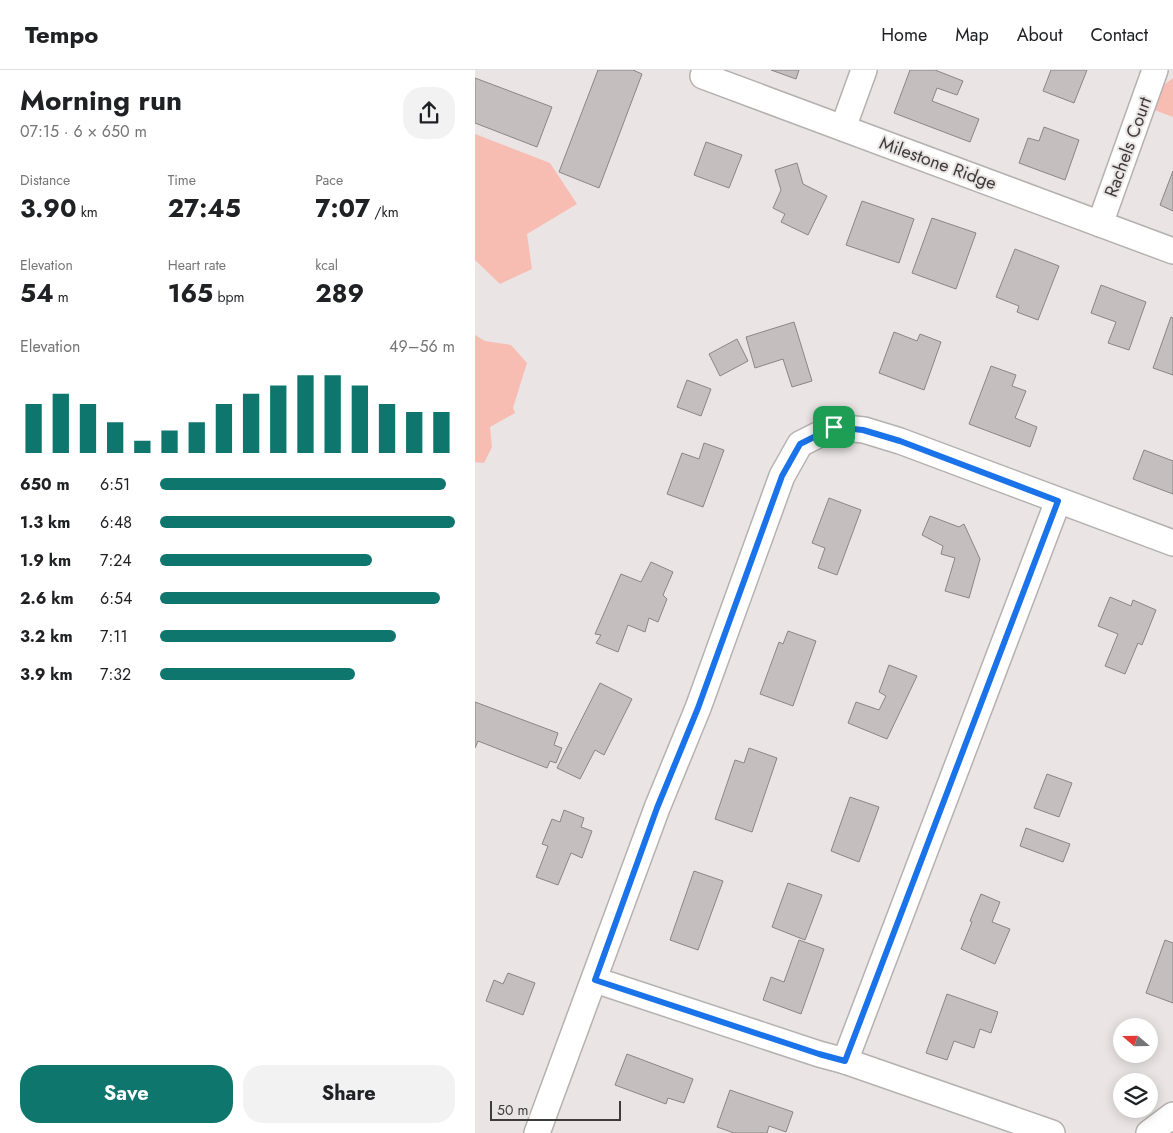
<!DOCTYPE html>
<meta charset="utf-8">
<style>
:root{--surface:#fff;--page:#f2f2f2;--text:#202124;--muted:#757577;--line:#e0e0e0;--accent:#0f766e}
body{margin:0;font-family:Jost,sans-serif;background:var(--page);color:var(--text);height:100vh;display:flex;flex-direction:column;font-size:19px;white-space:nowrap}
*{box-sizing:border-box;margin:0}
p{font-size:16px;color:var(--muted)}
.icon{flex:none;width:28px;height:28px;fill:none;stroke:currentColor;stroke-width:2;stroke-linecap:round;stroke-linejoin:round}
.map{position:relative;flex:1;overflow:hidden}
.side{display:flex;flex-direction:column;background:var(--surface);width:475px}
.side>*{flex:none}
.needle{width:32px;rotate:290deg}
.controls{position:absolute;left:638px;top:948px;display:grid;gap:10px}
.controls a{display:grid;place-items:center;width:45px;height:45px;border-radius:50%;background:var(--surface);box-shadow:0 2px 12px #0003;font-size:25px}
.scale{position:absolute;left:15px;bottom:12px;width:131px;box-sizing:border-box;padding-left:5px;border:2px solid #3e3b3b;border-top:0;font-size:14px;line-height:18px;white-space:nowrap;color:#3e3b3b;-webkit-text-stroke:4px #eae5e4;paint-order:stroke}
.pin{position:absolute;display:grid;place-items:center;width:42px;height:42px;color:#fff;margin:-21px;border-radius:10px;box-shadow:0 2px 8px #0006}
.round{display:grid;place-items:center;flex:none;width:52px;height:52px;border-radius:20px;background:var(--page)}
.head{display:flex;align-items:center;justify-content:space-between;height:85px;padding:0 20px}
h1{font-size:28px;font-weight:700;line-height:38px}
.metrics{display:grid;grid-template-columns:repeat(3,1fr);gap:8px;height:85px;padding:5px 20px}
.metrics div{display:grid;align-content:center}
.metrics b{font-size:25px;font-weight:700}
.metrics small{font-size:14px;font-weight:400}
.metrics p{font-size:14px}
.chart{height:140px;padding:10px 20px}
.chart p{display:flex;justify-content:space-between}
.chart svg{width:100%;height:90px;margin-top:5px;stroke:var(--accent);stroke-width:6}
.primary-button{display:flex;gap:10px;margin-top:auto;padding:10px 20px}
.primary-button a{flex:1;height:58px;border-radius:20px;background:var(--accent);color:#fff;font-size:20px;font-weight:700;line-height:58px;text-align:center}
.primary-button a+a{background:var(--page);color:var(--text)}
ul{padding:0 20px;list-style:none;font-size:16px}
li{display:grid;grid-template-columns:80px 60px 1fr;align-items:center;height:38px}
li i{height:12px;border-radius:6px;background:var(--accent)}
header{display:flex;align-items:center;gap:30px;box-sizing:border-box;height:70px;padding:0 25px;background:var(--surface);border-bottom:1px solid var(--line)}
header strong{font-size:24px}
nav{display:flex;gap:28px;margin-inline-start:auto;font-size:18px}
main{display:flex;flex:1;min-height:0}
.map>svg:first-child{display:block}
.green{fill:#f7bcb2}
.building{fill:#c4bfbe;stroke:#8b8685}
.lines{fill:none;stroke-linecap:round;stroke-linejoin:round}
.minor-casing{stroke:#b6b1b0;stroke-width:28}
.minor{stroke:#fff;stroke-width:25}
.route-casing{stroke:#fff;stroke-width:10}
.route{stroke:#1a73e8;stroke-width:6}
.labels{text-anchor:middle;dominant-baseline:central;stroke-width:4;stroke-linejoin:round;paint-order:stroke}
.street-label{font-size:18px;fill:#3e3b3b;stroke:#eae5e4}
</style>
<header>
<strong>Tempo</strong>
<nav><a>Home</a><a>Map</a><a>About</a><a>Contact</a></nav>
</header>
<main>
<section class="side">
<div class="head"><div><h1>Morning run</h1><p>07:15 · 6 × 650 m</p></div><a class="round"><svg class="icon" aria-label="share" viewBox="0 0 24 24"><path d="M12 15V3M7 8l5-5 5 5M5 13v7h14v-7"/></svg></a></div>
<div class="metrics">
<div><p>Distance</p><b>3.90<small> km</small></b></div>
<div><p>Time</p><b>27:45</b></div>
<div><p>Pace</p><b>7:07<small> /km</small></b></div>
</div>
<div class="metrics">
<div><p>Elevation</p><b>54<small> m</small></b></div>
<div><p>Heart rate</p><b>165<small> bpm</small></b></div>
<div><p>kcal</p><b>289</b></div>
</div>
<div class="chart"><p><span>Elevation</span>49–56 m</p>
<svg viewBox="0 0 160 44" preserveAspectRatio="none"><path d="M5 44V20M15 44V15M25 44V20M35 44V29M45 44V38M55 44V33M65 44V29M75 44V20M85 44V15M95 44V11M105 44V6M115 44V6M125 44V11M135 44V20M145 44V24M155 44V24"/></svg>
</div>
<ul>
<li><b>650 m</b>6:51<i style="width:97%"></i></li>
<li><b>1.3 km</b>6:48<i style="width:100%"></i></li>
<li><b>1.9 km</b>7:24<i style="width:72%"></i></li>
<li><b>2.6 km</b>6:54<i style="width:95%"></i></li>
<li><b>3.2 km</b>7:11<i style="width:80%"></i></li>
<li><b>3.9 km</b>7:32<i style="width:66%"></i></li>
</ul>
<div class="primary-button"><a>Save</a><a>Share</a></div>
</section>
<div class="map">
<svg width="698" height="1063" viewBox="0 0 698 1063">
<rect width="100%" height="100%" fill="#eae5e4"/>
<!-- green -->
<g class="green">
<path d="M698,8V47L677,39L682,20Z"/>
<path d="M0,64L75,93L102,134L52,164L57,199L25,214L0,190Z"/>
<path d="M0,265L10,271L36,275L52,293L38,338L40,343L15,357L17,377L9,393L0,392Z"/>
</g>
<!-- building -->
<g class="building">
<path d="M123,0H158L167,4L124,118L84,102Z"/>
<path d="M296,0H324L321,9Z"/>
<path d="M435,0H460L488,11L482,25L462,18L457,31L504,49L495,72L419,43Z"/>
<path d="M576,0H612L599,33L568,21Z"/>
<path d="M0,8L77,37L62,77L0,53Z"/>
<path d="M569,57L604,70L590,110L544,93L553,68L564,71Z"/>
<path d="M231,72L267,85L254,118L219,105Z"/>
<path d="M322,93L328,114L352,126L333,165L306,152L310,144L298,138L306,120L300,100Z"/>
<path d="M698,101V141L685,135Z"/>
<path d="M387,131L439,149L424,193L371,175Z"/>
<path d="M457,148L501,163L481,219L437,203Z"/>
<path d="M540,179L584,196L563,250L542,242L544,236L521,227Z"/>
<path d="M626,215L671,232L654,280L633,273L641,252L616,243Z"/>
<path d="M696,247L698,248V305L678,298Z"/>
<path d="M319,252L337,311L317,317L308,289L280,298L271,267Z"/>
<path d="M419,262L442,271L445,264L466,272L449,320L404,303Z"/>
<path d="M262,269L273,291L245,306L234,284Z"/>
<path d="M516,296L541,305L537,316L551,321L540,348L562,357L555,377L494,354Z"/>
<path d="M212,310L236,319L226,346L202,337Z"/>
<path d="M229,373L249,380L228,437L192,424L207,383L224,389Z"/>
<path d="M669,380L698,391V424L658,409Z"/>
<path d="M354,428L386,440L362,505L343,498L350,478L337,473Z"/>
<path d="M455,446L484,457L489,454L505,489L494,528L470,521L480,488L466,484L468,476L447,465Z"/>
<path d="M176,492L198,502L188,525L192,529L183,552L174,548L170,562L153,555L143,582L121,573L126,565L120,564L146,504L166,512Z"/>
<path d="M635,527L656,536L658,530L681,540L667,575L663,573L650,604L630,596L643,564L623,556Z"/>
<path d="M313,561L341,571L318,636L285,624L304,572L308,574Z"/>
<path d="M414,595L442,606L412,669L373,653L381,632L404,640L411,626L404,622Z"/>
<path d="M125,613L157,629L129,685L120,680L105,709L82,698Z"/>
<path d="M0,632L83,663L79,675L87,678L81,693L75,691L72,698L3,671L0,678Z"/>
<path d="M274,678L302,688L277,762L240,749L260,690L269,693Z"/>
<path d="M572,704L597,713L584,747L559,738Z"/>
<path d="M375,727L404,737L384,792L356,781Z"/>
<path d="M89,740L109,748L106,757L117,761L107,788L96,783L83,815L61,807L73,776L67,774L77,749L85,752Z"/>
<path d="M551,758L595,774L588,792L545,776Z"/>
<path d="M219,801L248,811L223,880L195,870Z"/>
<path d="M313,813L347,825L330,870L297,857Z"/>
<path d="M506,824L525,832L517,852L535,859L520,894L486,879L497,852L495,851Z"/>
<path d="M324,870L349,879L326,944L288,930L296,907L309,912Z"/>
<path d="M690,870L698,873V933L671,923Z"/>
<path d="M33,903L60,913L48,945L11,931L19,910L28,914Z"/>
<path d="M472,924L523,942L516,963L505,959L499,978L479,971L472,990L451,983Z"/>
<path d="M152,984L218,1009L209,1033L193,1028L191,1034L140,1015Z"/>
<path d="M255,1020L318,1042L311,1062L294,1056L292,1063H259L242,1057Z"/>
</g>
<g class="lines">
<!-- minor casing -->
<g class="minor-casing">
<g id="minor">
<path d="M228,6L698,181"/>
<path d="M368,58L389,0"/>
<path d="M625,154L680,0"/>
<path d="M120,910L344,984L370,991L577,1063"/>
<path d="M370,991L583,431"/>
<path d="M62,1063L182,738L223,638L307,406L325,374L359,357L389,360L425,371L698,473"/>
<path d="M674,1063L698,1045"/>
</g>
</g>
<!-- minor -->
<use href="#minor" class="minor"/>
</g>
<g class="lines">
<!-- route casing -->
<g class="route-casing">
<path id="route" d="M359,357L388,360L425,371L583,431L370,991L344,984L120,910L182,738L223,638L307,406L325,374Z"/>
</g>
<!-- route -->
<use href="#route" class="route"/>
</g>
<g class="labels">
<!-- street labels -->
<g class="street-label">
<text transform="translate(653 77) rotate(-70)">Rachels Court</text>
<text transform="translate(463 93) rotate(20)">Milestone Ridge</text>
</g>
</g>
</svg>
<div class="controls">
<a><svg class="needle" viewBox="-14 -14 28 28"><path d="M0-13l5 13h-10z" fill="#e53935"/><path d="M0 13l5-13h-10z" fill="#757577"/></svg></a>
<a><svg class="icon" aria-label="layers" viewBox="0 0 24 24"><path d="M12 4l9 5-9 5-9-5zM3 14l9 5 9-5"/></svg></a>
</div>
<div class="scale">50 m</div>
<div class="pin" style="left:359px;top:357px;background:#1e9e55"><svg class="icon" aria-label="arrive" viewBox="0 0 24 24"><path d="M6 21V4h12l-3 4 3 4H6"/></svg></div>
</div>
</main>
